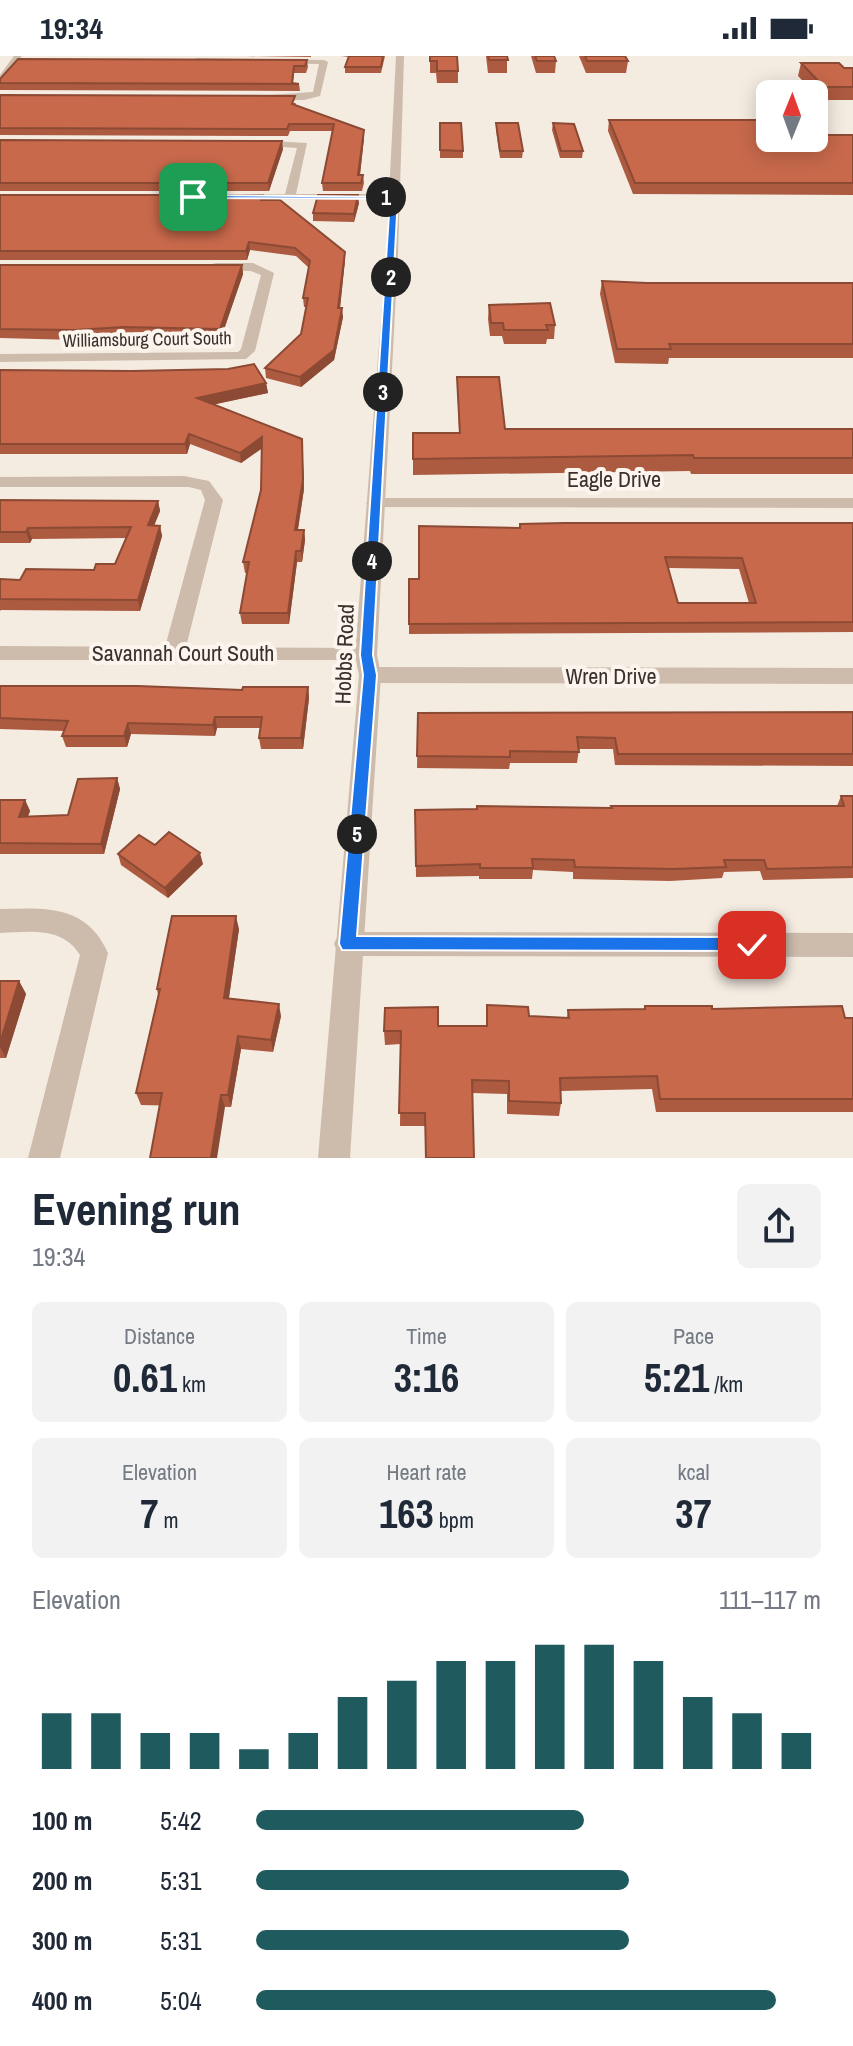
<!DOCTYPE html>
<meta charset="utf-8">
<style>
:root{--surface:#fff;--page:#f2f2f3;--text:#1f2937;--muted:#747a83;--accent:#1f5a5e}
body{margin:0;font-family:"Archivo Narrow",sans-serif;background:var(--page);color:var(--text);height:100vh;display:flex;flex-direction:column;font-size:30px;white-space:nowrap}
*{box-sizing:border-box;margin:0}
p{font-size:26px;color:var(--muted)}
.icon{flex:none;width:44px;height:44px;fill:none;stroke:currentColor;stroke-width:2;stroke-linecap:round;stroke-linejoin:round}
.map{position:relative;height:1102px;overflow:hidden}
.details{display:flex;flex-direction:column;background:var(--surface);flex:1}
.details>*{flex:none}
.needle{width:52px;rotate:1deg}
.tools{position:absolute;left:756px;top:24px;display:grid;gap:16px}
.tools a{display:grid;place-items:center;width:72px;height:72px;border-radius:12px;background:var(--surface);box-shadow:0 4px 20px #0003;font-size:40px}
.pin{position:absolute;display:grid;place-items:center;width:68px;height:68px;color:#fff;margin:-34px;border-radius:16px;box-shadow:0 4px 12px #0006}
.km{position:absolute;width:40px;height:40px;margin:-20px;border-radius:50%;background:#222;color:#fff;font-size:22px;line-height:40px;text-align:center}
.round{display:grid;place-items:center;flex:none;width:84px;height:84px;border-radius:12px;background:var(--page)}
.overview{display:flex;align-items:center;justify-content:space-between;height:136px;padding:0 32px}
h1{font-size:44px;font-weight:700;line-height:60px}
.stats{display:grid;grid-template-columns:repeat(3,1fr);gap:12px;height:136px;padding:8px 32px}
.stats div{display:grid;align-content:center;border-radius:12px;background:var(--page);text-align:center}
.stats b{font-size:40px;font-weight:700}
.stats small{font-size:22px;font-weight:400}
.stats p{font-size:22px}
.chart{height:224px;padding:16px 32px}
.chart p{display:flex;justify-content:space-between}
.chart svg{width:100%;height:144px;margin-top:8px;stroke:var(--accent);stroke-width:6}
ul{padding:0 32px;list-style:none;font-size:26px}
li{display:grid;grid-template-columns:128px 96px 1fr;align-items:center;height:60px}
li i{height:20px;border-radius:10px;background:var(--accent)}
.status{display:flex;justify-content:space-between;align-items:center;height:56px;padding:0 40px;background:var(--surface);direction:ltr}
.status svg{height:22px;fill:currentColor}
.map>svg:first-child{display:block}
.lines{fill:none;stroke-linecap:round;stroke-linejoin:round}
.minor{fill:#cdbbac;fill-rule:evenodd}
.tertiary{fill:#cdbbac;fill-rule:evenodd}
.wall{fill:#ac5a40;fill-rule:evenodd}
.shaded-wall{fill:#8c4a34}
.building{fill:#c8694b;stroke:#8c4a34;stroke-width:2;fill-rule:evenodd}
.route{fill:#1a73e8;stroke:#fff;stroke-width:2}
.labels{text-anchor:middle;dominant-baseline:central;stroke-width:8;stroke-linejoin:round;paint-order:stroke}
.far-street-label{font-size:18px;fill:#3b302b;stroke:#fbf5ee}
.street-label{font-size:22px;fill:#3b302b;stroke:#fbf5ee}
</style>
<div class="status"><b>19:34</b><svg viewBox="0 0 49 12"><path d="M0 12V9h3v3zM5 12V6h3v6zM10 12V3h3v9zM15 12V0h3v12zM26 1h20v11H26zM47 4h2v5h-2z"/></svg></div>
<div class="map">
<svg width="853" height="1102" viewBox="0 0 853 1102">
<rect width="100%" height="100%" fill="#f4ebe1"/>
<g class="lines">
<!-- minor -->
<g class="minor">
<path d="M14,0H22L0,28V19Z"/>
<path d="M196,2L324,4L328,6L320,40L304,44H271L268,39L313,36L319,8L193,6Z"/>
<path d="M252,84L307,87L296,138H394L400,141L394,144L232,143V139L236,138H285L297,92L256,89L251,86Z"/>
<path d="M216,207H253L274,217L255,295L246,303L0,306V298L238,296L241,293L261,219L251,215L212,214V208Z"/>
<path d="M184,420L209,425L223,444L186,591L366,592L373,594L377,599L373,604H0V590L165,591L205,444L201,434L189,431H0V421Z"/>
<path d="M375,442H853V452L369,451L366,447Z"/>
<path d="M370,611L853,612V628L370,627L362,624L359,619L362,614Z"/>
<path d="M0,853C46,852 86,848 108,897L60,1102H28L80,899C62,870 30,876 0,877Z"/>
<path d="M348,876L853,877V901L348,900L338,897L334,888L338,879Z"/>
</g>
<!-- tertiary -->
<path class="tertiary" d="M396,0H404L398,199L377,599L381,619L350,1102H318L359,619L355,599L386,199Z"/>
</g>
<!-- wall -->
<g class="wall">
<path d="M246,0H311V1Z"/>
<path d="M341,0H385L381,17H345V11L349,1Z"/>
<path d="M430,0L458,15V27H437L436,17H430Z"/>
<path d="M486,0H507V17H488Z"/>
<path d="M531,0H554L556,5L555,17H536Z"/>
<path d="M579,0H625L628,5L626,17H586Z"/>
<path d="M307,4L308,11L306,17H294L293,27L299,28L300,35L0,34V23Z"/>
<path d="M801,7L853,12V44H821L798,20Z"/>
<path d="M0,39L296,47L295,49L364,82L360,119H363L364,127L362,135H323L322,127L333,75H290L288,80L0,79Z"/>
<path d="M609,64L827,79H853V139L633,138L608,75Z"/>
<path d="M440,67L463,95V102H440Z"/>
<path d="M496,67L523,95L522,102H500L496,74Z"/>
<path d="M553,67L583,95L582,102H560L552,74Z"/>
<path d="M0,84L283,93L269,135H0Z"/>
<path d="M0,139H263L264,144L345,204L340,252L343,261L334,304L301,331L266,322L265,312L301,278L306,251H304L303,242L309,212L296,200L250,194L247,204H0Z"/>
<path d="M359,147L354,166L313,165V157Z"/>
<path d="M0,209H242L243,218L221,282L126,281L76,284L0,282Z"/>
<path d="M602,225L647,227H853V302H669L668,308L615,307L600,238Z"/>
<path d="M489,249L555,269L554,283H547L546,288H504L502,280H490L488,263Z"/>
<path d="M0,314L266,327L268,337L214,348L302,383L304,433L298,474H304L305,484L302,506H297L289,568H242L240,557L247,517H245L243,506L261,434L262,392L241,407L190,388L187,398H0Z"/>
<path d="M457,321L505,373H853V418H691L690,415L413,419V377H459Z"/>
<path d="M0,444L158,445L160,455L154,469L160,470L162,480L140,555L1,554L0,555V523L20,524L94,514L115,508L126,482L32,483L30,487H0Z"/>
<path d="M853,467V576L409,578V523H419L520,472ZM668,512L739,513L749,547H678Z"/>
<path d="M0,630L242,634L308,631L309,642L303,693H261L259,682L261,672H217L215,680L131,678L127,691H66L62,680L64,675L0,673Z"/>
<path d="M853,656V710L615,709L613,693H579L577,707H510L509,713L417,712L418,657Z"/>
<path d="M117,722L120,733L104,798H0V744H25L30,755L28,760L68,759Z"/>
<path d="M841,740H853V822L763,824L760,815L724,816L722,822L670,825L573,823V816L533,814L532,823H479V820L416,821L415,754L611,752V750H837Z"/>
<path d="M155,789L203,808L168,842L121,809L118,798Z"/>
<path d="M239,873L229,942L281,960L273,996L241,993L231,1051L141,1049L136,1037L158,939L157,933Z"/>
<path d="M0,925H19L26,938L6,1002H0Z"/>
<path d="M487,949L529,960L567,962L568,954L644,953L645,950L853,962V1056H656L652,1033L561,1035V1047L559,1060L507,1058V1038L472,1037L425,1070H400L401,988L385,989L384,975L438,970H486Z"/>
</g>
<!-- shaded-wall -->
<g class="shaded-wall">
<path d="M364,74V82L359,127L358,119Z"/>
<path d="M282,85L283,93L269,135L268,127Z"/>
<path d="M358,139L359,147L354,166V158Z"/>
<path d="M249,186L250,194L247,204L246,195Z"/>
<path d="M345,196V204L339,261L338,252Z"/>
<path d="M242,209L243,218L221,282L220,273Z"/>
<path d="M342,252L343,261L334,304L301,331L300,321Z"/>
<path d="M266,327L268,337L198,352L197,342Z"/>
<path d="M189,378L190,388L187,398L185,388Z"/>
<path d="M262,381L264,391L241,407L240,397Z"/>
<path d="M302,383L304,433L296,484L295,474Z"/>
<path d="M158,445L160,455L150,480L148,469Z"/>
<path d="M160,470L162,480L140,555L138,544Z"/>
<path d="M28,472L32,483L30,487L26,476Z"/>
<path d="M304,474L305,484L302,506L301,495Z"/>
<path d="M296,495L297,506L289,568L288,557Z"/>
<path d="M308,631L309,642L303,693L301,682Z"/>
<path d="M215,661L217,672L215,680L213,669Z"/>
<path d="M128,667L131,678L127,691L124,680Z"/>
<path d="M117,722L120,733L104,798L101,788Z"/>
<path d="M25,744L30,755L24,771L19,761Z"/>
<path d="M200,797L203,808L168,842L165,832Z"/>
<path d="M236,860L239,873L227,954L224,942Z"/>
<path d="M19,925L26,938L6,1002L0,991V987Z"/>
<path d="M279,948L281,960L273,996L271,984Z"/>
<path d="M238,980L241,993L231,1051L228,1039Z"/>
<path d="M221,1039L225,1051L217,1102H211Z"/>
</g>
<!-- building -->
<g class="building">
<path d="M349,0H383L381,11H345Z"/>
<path d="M430,0H457L458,15H437V5H430Z"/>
<path d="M488,0H507L508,4H489Z"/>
<path d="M535,0H554L556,5H537Z"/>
<path d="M585,0H625L628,5H587Z"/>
<path d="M18,3L307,4L305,10H294L292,27L299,28L0,27V23Z"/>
<path d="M801,7H839L844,12H853V31H824Z"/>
<path d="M0,39L295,40L292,48L364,74L358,119H363L361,127H322L334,68H289L287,73L0,72Z"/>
<path d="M609,64H770V82H814V64L827,79H853V127H635Z"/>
<path d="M440,67H461L463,95L440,94Z"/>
<path d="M496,67H518L523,95H500Z"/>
<path d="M553,67L574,68L583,95H561Z"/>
<path d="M0,84L282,85L268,127H0Z"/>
<path d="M0,139H263L261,144H280L345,196L338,252H342L334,294L300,321L265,312L301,278L308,242H303L310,205L295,192L249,186L246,195H0Z"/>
<path d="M318,139H358L354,158L313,157Z"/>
<path d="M0,209H242L220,273L124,271L74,274L0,273Z"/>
<path d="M602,225L647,227H853V288H669L671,293H617Z"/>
<path d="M550,247L555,269H546L548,274H504L503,267H491L489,249Z"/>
<path d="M254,308L266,327L197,342L302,383L303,423L295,474H304L301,495H296L288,557H240L249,506H243L261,434L262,381L240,397L189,378L185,388H0V314L132,315L228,313Z"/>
<path d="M457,321H499L505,373H853V402H694L693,399L413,403V377H460Z"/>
<path d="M0,444L158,445L148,469L160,470L138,544L0,543V523L20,524L26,513L94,514L96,508H115L131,471L28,472L26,476H0Z"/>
<path d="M564,467H853V566L409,568V523H419V470L520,472V468ZM665,501L742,502L756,547H678Z"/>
<path d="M0,630H138L242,634L243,631H308L301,682H259L262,661H215L213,669L128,667L124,680H62L68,665L0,662Z"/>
<path d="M853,656V698H618L615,682L577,681L579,696L510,695V701L417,700L418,657Z"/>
<path d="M117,722L101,788L0,787V744H25L19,761L68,759L78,723Z"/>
<path d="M841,740H853V811L767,813L764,804H724L726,811L673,813L575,811L574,804L532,803L533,812H480V808L416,810L415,754L477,753V750L612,752L611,750H844Z"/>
<path d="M169,776L200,797L165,832L118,798L139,779L155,789Z"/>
<path d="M172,860H236L224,942L279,948L271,984L238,980L228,1039H221L211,1102H150L162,1037H136L160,933H157Z"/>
<path d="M0,925H19L0,987Z"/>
<path d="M487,949L528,951L529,960L569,962L568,954L645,953V950H712V953L842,950L845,962H853V1043H660L657,1020L560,1022L561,1047L509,1045V1025L472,1024L474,1102H426L425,1057H399L401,975H384L385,952L438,951V970H487Z"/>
</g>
<!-- route -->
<path class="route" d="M193,139L398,141L373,599L377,619L357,880L752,881L758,883L761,889L758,895L342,894L339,888L363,619L360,599L390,143L191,142Z"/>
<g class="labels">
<!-- far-street labels -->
<g class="far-street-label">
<text transform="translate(147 283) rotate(-1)">Williamsburg Court South</text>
</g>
<!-- street labels -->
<g class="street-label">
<text x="614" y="423">Eagle Drive</text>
<text x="183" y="597">Savannah Court South</text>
<text transform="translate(344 598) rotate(-88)">Hobbs Road</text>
<text x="611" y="620">Wren Drive</text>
</g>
</g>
</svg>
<div class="tools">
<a><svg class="needle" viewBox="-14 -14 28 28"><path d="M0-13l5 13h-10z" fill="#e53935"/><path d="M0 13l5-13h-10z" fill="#747a83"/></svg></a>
</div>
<div class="pin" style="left:193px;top:141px;background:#1e9e55"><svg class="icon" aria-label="arrive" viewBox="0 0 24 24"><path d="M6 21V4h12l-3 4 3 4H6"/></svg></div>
<div class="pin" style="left:752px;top:889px;background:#d93025"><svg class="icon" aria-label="check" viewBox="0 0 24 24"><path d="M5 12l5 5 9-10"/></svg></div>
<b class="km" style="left:386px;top:141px">1</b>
<b class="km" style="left:391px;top:221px">2</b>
<b class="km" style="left:383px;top:336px">3</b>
<b class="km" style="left:372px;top:505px">4</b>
<b class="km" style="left:357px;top:778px">5</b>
</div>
<section class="details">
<div class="overview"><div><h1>Evening run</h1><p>19:34</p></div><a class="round"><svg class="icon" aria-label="share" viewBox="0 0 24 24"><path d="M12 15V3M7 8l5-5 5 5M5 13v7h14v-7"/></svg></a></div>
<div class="stats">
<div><p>Distance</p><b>0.61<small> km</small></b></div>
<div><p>Time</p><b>3:16</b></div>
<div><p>Pace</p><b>5:21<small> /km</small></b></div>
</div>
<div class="stats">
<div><p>Elevation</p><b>7<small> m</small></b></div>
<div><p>Heart rate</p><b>163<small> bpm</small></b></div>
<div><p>kcal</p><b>37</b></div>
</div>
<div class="chart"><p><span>Elevation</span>111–117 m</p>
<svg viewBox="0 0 160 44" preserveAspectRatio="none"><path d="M5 44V27M15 44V27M25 44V33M35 44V33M45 44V38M55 44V33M65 44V22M75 44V17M85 44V11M95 44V11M105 44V6M115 44V6M125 44V11M135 44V22M145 44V27M155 44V33"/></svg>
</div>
<ul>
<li><b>100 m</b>5:42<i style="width:58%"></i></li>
<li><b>200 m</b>5:31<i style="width:66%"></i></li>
<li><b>300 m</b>5:31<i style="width:66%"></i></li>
<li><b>400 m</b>5:04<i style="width:92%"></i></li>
</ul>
</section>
